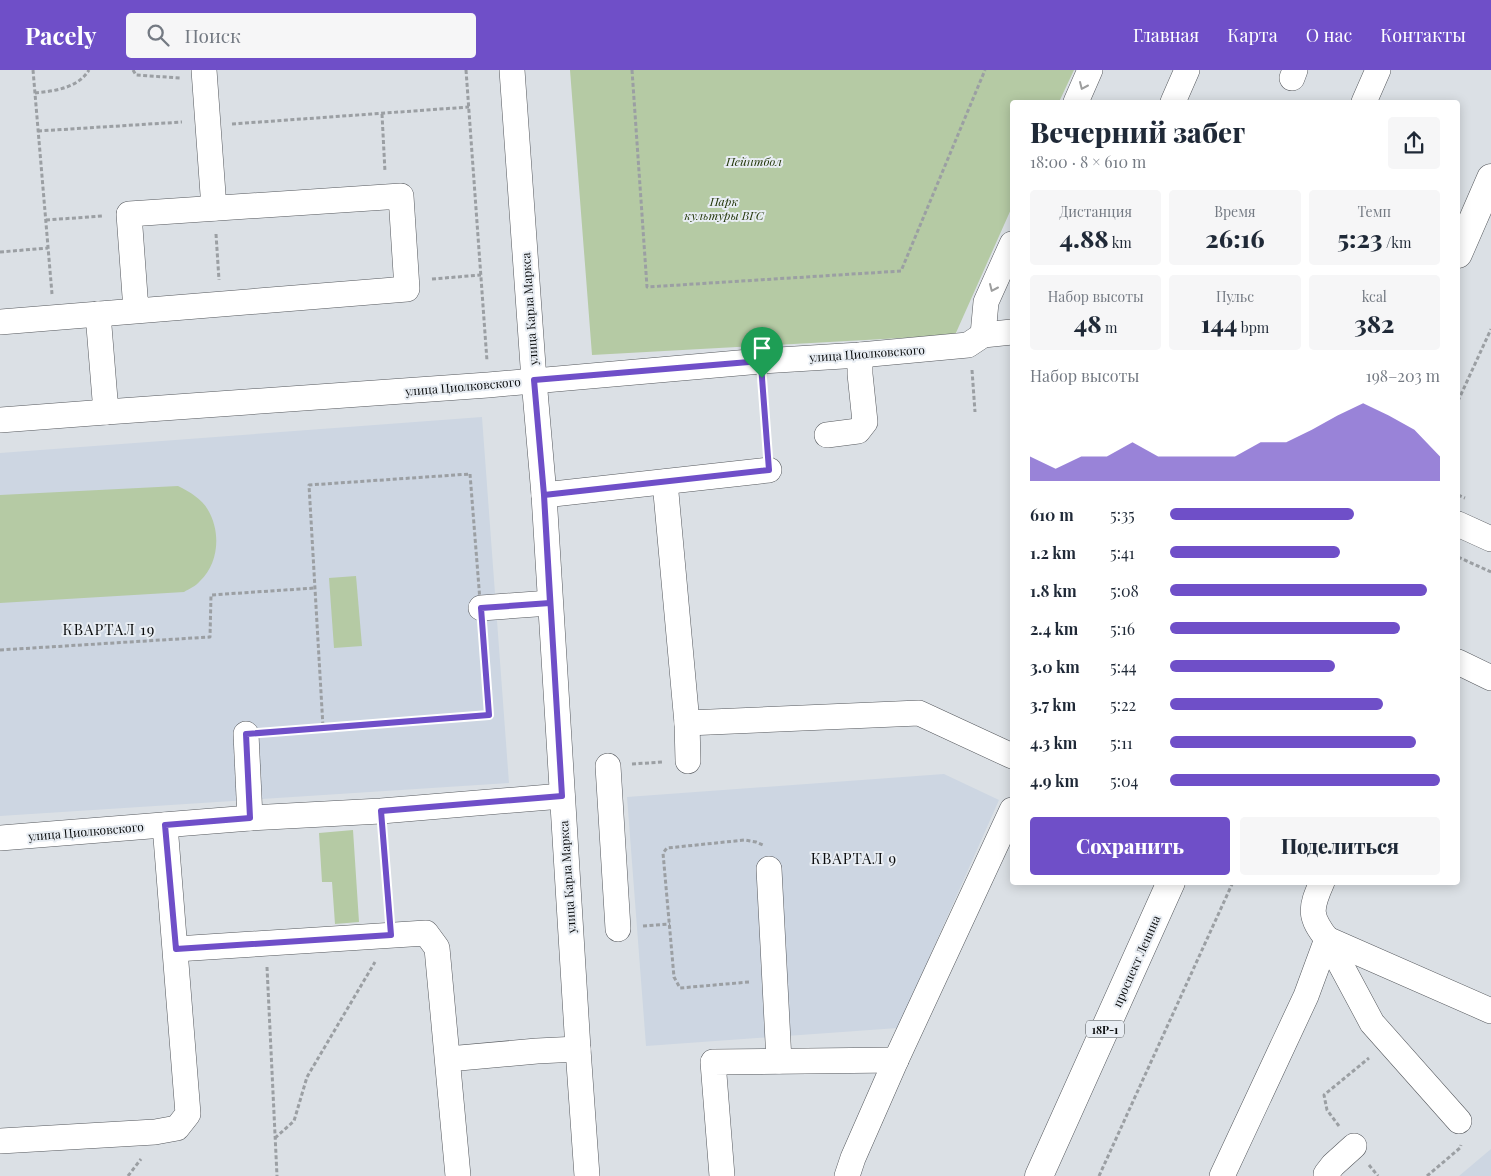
<!DOCTYPE html>
<html lang="ru">
<meta charset="utf-8">
<style>
:root{--surface:#fff;--page:#f6f6f7;--text:#1f2937;--muted:#747a83;--accent:#6f4fc8}
body{margin:0;font-family:"Playfair Display",serif;background:var(--page);color:var(--text);height:100vh;display:flex;flex-direction:column;font-size:19px;white-space:nowrap}
*{box-sizing:border-box;margin:0}
p{font-size:16px;color:var(--muted)}
.icon{flex:none;width:28px;height:28px;fill:none;stroke:currentColor;stroke-width:2;stroke-linecap:round;stroke-linejoin:round}
.map{position:relative;flex:1;overflow:hidden}
.panel{position:absolute;left:1010px;top:30px;width:450px;height:785px;display:flex;flex-direction:column;background:var(--surface);border-radius:5px;box-shadow:0 2px 12px #0003}
.panel>*{flex:none}
.pin{position:absolute;display:grid;place-items:center;width:42px;height:42px;color:#fff;margin:-51px -21px;border-radius:50% 50% 50% 0;rotate:-45deg;box-shadow:0 0 5px #0007}
.pin .icon{rotate:45deg}
.round{display:grid;place-items:center;flex:none;width:52px;height:52px;border-radius:5px;background:var(--page)}
.headline{display:flex;align-items:center;justify-content:space-between;height:85px;padding:0 20px}
h1{font-size:28px;font-weight:800;line-height:38px}
.stats{display:grid;grid-template-columns:repeat(3,1fr);gap:8px;height:85px;padding:5px 20px}
.stats div{display:grid;align-content:center;border-radius:5px;background:var(--page);text-align:center}
.stats b{font-size:25px;font-weight:800}
.stats small{font-size:14px;font-weight:400}
.stats p{font-size:14px}
.chart{height:140px;padding:10px 20px}
.chart p{display:flex;justify-content:space-between}
.chart svg{width:100%;height:90px;margin-top:5px;fill:var(--accent);opacity:.7}
.primary-button{display:flex;gap:10px;margin-top:auto;padding:10px 20px}
.primary-button a{flex:1;height:58px;border-radius:5px;background:var(--accent);color:#fff;font-size:20px;font-weight:800;line-height:58px;text-align:center}
.primary-button a+a{background:var(--page);color:var(--text)}
ul{padding:0 20px;list-style:none;font-size:16px}
li{display:grid;grid-template-columns:80px 60px 1fr;align-items:center;height:38px}
li i{height:12px;border-radius:6px;background:var(--accent)}
header{display:flex;align-items:center;gap:30px;box-sizing:border-box;height:70px;padding:0 25px;background:var(--accent);color:#fff}
header strong{font-size:24px}
nav{display:flex;gap:28px;margin-inline-start:auto;font-size:18px}
.search{width:350px;height:45px;background:var(--page);display:flex;align-items:center;gap:12px;box-sizing:border-box;padding:0 18px;border-radius:5px;color:var(--muted);font-size:19px}
.map>svg:first-child{display:block}
.built{fill:#cdd6e2}
.green{fill:#b5caa4}
.lines{fill:none;stroke-linecap:round;stroke-linejoin:round}
.minor-casing{stroke:#54575c;stroke-width:26}
.major-casing{stroke:#54575c;stroke-width:29}
.path{stroke:#9b9fa3;stroke-width:3;stroke-dasharray:4 2.5;stroke-linecap:butt}
.minor{stroke:#fff;stroke-width:25}
.major{stroke:#fff;stroke-width:28}
.oneway{stroke:#9d9e9e}
.route-casing{stroke:#fff;stroke-width:10}
.route{stroke:#6f4fc8;stroke-width:6}
.labels{text-anchor:middle;dominant-baseline:central;stroke-width:4;stroke-linejoin:round;paint-order:stroke}
.shield{fill:#e8edf3;stroke:#4d5052;stroke-width:1}
.shield-label{font-size:11px;font-weight:bold;fill:#0a0c0d}
.park-label{font-size:12px;font-style:italic;fill:#1f3305;stroke:#e8edf3}
.street-label{font-size:12px;fill:#0a0c0d;stroke:#e8edf3}
.quarter-label{font-size:15px;letter-spacing:1px;fill:#0a0c0d;stroke:#e8edf3}
</style>
<header>
<strong>Pacely</strong>
<div class="search"><svg class="icon" aria-label="search" viewBox="0 0 24 24"><circle cx="10" cy="10" r="6"/><path d="M15 15l6 6"/></svg>Поиск</div>
<nav><a>Главная</a><a>Карта</a><a>О нас</a><a>Контакты</a></nav>
</header>
<div class="map">
<svg width="1491" height="1106" viewBox="0 0 1491 1106">
<rect width="100%" height="100%" fill="#dbe0e5"/>
<!-- built -->
<g class="built">
<path d="M482,347L509,713L0,746V383Z"/>
<path d="M944,704L999,730L898,958L646,976L627,727Z"/>
<path d="M1491,1079V1106H1459Z"/>
</g>
<!-- green -->
<g class="green">
<path d="M570,0H1074L1059,32H1012V137L955,265L592,285Z"/>
<path d="M178,416C190,422 202,429 208,440C221,462 219,493 200,511C196,516 189,519 184,522L0,533V425Z"/>
<path d="M356,506L362,576L334,578L329,508Z"/>
<path d="M353,760L359,852L335,854L332,812H322L319,763Z"/>
</g>
<g class="lines">
<!-- minor casing -->
<g class="minor-casing">
<g id="minor">
<path d="M204,0L214,138"/>
<path d="M512,0L534,310L544,425L578,979L587,1106"/>
<path d="M1292,8L1295,0"/>
<path d="M1076,32L1090,0"/>
<path d="M1173,32L1187,0"/>
<path d="M1364,32L1378,0"/>
<path d="M98,244L106,342"/>
<path d="M0,252L407,219L401,126L129,144L136,240"/>
<path d="M983,265L986,232L1012,174"/>
<path d="M0,350L106,342L488,315L761,291L860,285L968,275L983,265L1012,262"/>
<path d="M827,365L858,361L865,352L860,304V285"/>
<path d="M665,412L687,653L919,643L1012,686"/>
<path d="M544,425L769,400"/>
<path d="M1458,454L1491,469"/>
<path d="M481,538L550,533"/>
<path d="M1458,592L1491,608"/>
<path d="M687,653L688,691"/>
<path d="M246,664L250,748"/>
<path d="M608,696L618,859"/>
<path d="M0,768L250,748L381,741L562,726"/>
<path d="M769,799L779,991"/>
<path d="M1322,812C1310,839 1309,846 1327,869L1372,953L1459,1051"/>
<path d="M176,879L426,863L437,878L458,1106"/>
<path d="M448,989L537,981L578,979"/>
<path d="M0,1071L155,1062L177,1058L188,1044L165,755"/>
<path d="M722,1106L713,992L896,990"/>
<path d="M847,1106L853,1088L896,990L1012,740"/>
<path d="M1222,1106L1306,926L1327,869L1491,941"/>
<path d="M1326,1106V1104L1333,1095L1354,1076"/>
</g>
</g>
<!-- major casing -->
<g class="major-casing">
<g id="major">
<path d="M1458,184L1491,108"/>
<path d="M1039,1106L1171,812"/>
</g>
</g>
<!-- path -->
<g class="path">
<path d="M33,0L52,224"/>
<path d="M133,0L136,5L180,8"/>
<path d="M466,0L487,291"/>
<path d="M632,0L647,217L901,201L985,0"/>
<path d="M35,23C55,21 78,18 89,0"/>
<path d="M382,44L385,102"/>
<path d="M232,54L469,37"/>
<path d="M38,61L182,52"/>
<path d="M46,150L103,146"/>
<path d="M216,164L219,210"/>
<path d="M0,182L48,178"/>
<path d="M432,209L481,205"/>
<path d="M972,300L975,342"/>
<path d="M763,315L767,376"/>
<path d="M1458,331L1491,259"/>
<path d="M470,404L489,645L323,657L309,415Z"/>
<path d="M1458,425L1465,428"/>
<path d="M1458,487L1491,502"/>
<path d="M0,580L210,567L211,525L315,518"/>
<path d="M271,662L323,657"/>
<path d="M632,694L663,692"/>
<path d="M383,764L389,840"/>
<path d="M643,856L670,854"/>
<path d="M267,897L277,1106"/>
<path d="M749,912L680,918L674,907L663,783L667,778L745,770L756,772L763,775"/>
<path d="M1339,1056L1327,1040L1324,1025L1369,988"/>
<path d="M275,1068L294,1051L307,1007L375,892"/>
<path d="M1369,1095L1378,1106"/>
<path d="M128,1106L141,1089"/>
<path d="M1099,1106L1233,812"/>
<path d="M1427,1106L1460,1078L1461,1075"/>
</g>
<!-- minor -->
<use href="#minor" class="minor"/>
<!-- major -->
<use href="#major" class="major"/>
</g>
<!-- one-way arrows -->
<defs><path id="oneway-chevron" d="M-2-3.5L2.5 0L-2 3.5" fill="none" stroke-width="1.6" stroke-linecap="round" stroke-linejoin="round" transform="scale(1.25)"/></defs>
<g class="oneway">
<use href="#oneway-chevron" transform="translate(1083 16) rotate(114)"/>
<use href="#oneway-chevron" transform="translate(993 218) rotate(114)"/>
</g>
<g class="lines">
<!-- route casing -->
<g class="route-casing">
<path id="route" d="M762,308L761,291L534,310L544,425L550,533L481,538L489,645L246,664L250,748L165,755L176,879L391,865L381,741L562,726C556,626 550,525 544,425L769,400L762,308"/>
</g>
<!-- route -->
<use href="#route" class="route"/>
</g>
<g class="labels">
<!-- shield labels -->
<rect class="shield" x="1086" y="950.5" width="38" height="17" rx="4"/>
<g class="shield-label">
<text x="1105" y="959">18Р-1</text>
</g>
<!-- park labels -->
<g class="park-label">
<text x="754" y="91">Пейнтбол</text>
<text x="724" y="131">Парк<tspan x="724" dy="14">культуры ВГС</tspan></text>
</g>
<!-- street labels -->
<g class="street-label">
<text transform="translate(529 239) rotate(-94)">улица Карла Маркса</text>
<text transform="translate(867 283) rotate(-4)">улица Циолковского</text>
<text transform="translate(463 316) rotate(-5)">улица Циолковского</text>
<text transform="translate(86 761) rotate(-5)">улица Циолковского</text>
<text transform="translate(567 807) rotate(-94)">улица Карла Маркса</text>
<text transform="translate(1136 891) rotate(-66)">проспект Ленина</text>
</g>
<!-- quarter labels -->
<g class="quarter-label">
<text x="109" y="559">КВАРТАЛ 19</text>
<text x="854" y="788">КВАРТАЛ 9</text>
</g>
</g>
</svg>
<div class="pin" style="left:762px;top:308px;background:#1e9e55"><svg class="icon" aria-label="arrive" viewBox="0 0 24 24"><path d="M6 21V4h12l-3 4 3 4H6"/></svg></div>
<section class="panel">
<div class="headline"><div><h1>Вечерний забег</h1><p>18:00 · 8 × 610 m</p></div><a class="round"><svg class="icon" aria-label="share" viewBox="0 0 24 24"><path d="M12 15V3M7 8l5-5 5 5M5 13v7h14v-7"/></svg></a></div>
<div class="stats">
<div><p>Дистанция</p><b>4.88<small> km</small></b></div>
<div><p>Время</p><b>26:16</b></div>
<div><p>Темп</p><b>5:23<small> /km</small></b></div>
</div>
<div class="stats">
<div><p>Набор высоты</p><b>48<small> m</small></b></div>
<div><p>Пульс</p><b>144<small> bpm</small></b></div>
<div><p>kcal</p><b>382</b></div>
</div>
<div class="chart"><p><span>Набор высоты</span>198–203 m</p>
<svg viewBox="0 0 160 44" preserveAspectRatio="none"><path d="M0 44V32L10 38L20 32L30 32L40 25L50 32L60 32L70 32L80 32L90 25L100 25L110 19L120 12L130 6L140 12L150 19L160 32V44z"/></svg>
</div>
<ul>
<li><b>610 m</b>5:35<i style="width:68%"></i></li>
<li><b>1.2 km</b>5:41<i style="width:63%"></i></li>
<li><b>1.8 km</b>5:08<i style="width:95%"></i></li>
<li><b>2.4 km</b>5:16<i style="width:85%"></i></li>
<li><b>3.0 km</b>5:44<i style="width:61%"></i></li>
<li><b>3.7 km</b>5:22<i style="width:79%"></i></li>
<li><b>4.3 km</b>5:11<i style="width:91%"></i></li>
<li><b>4.9 km</b>5:04<i style="width:100%"></i></li>
</ul>
<div class="primary-button"><a>Сохранить</a><a>Поделиться</a></div>
</section>
</div>
